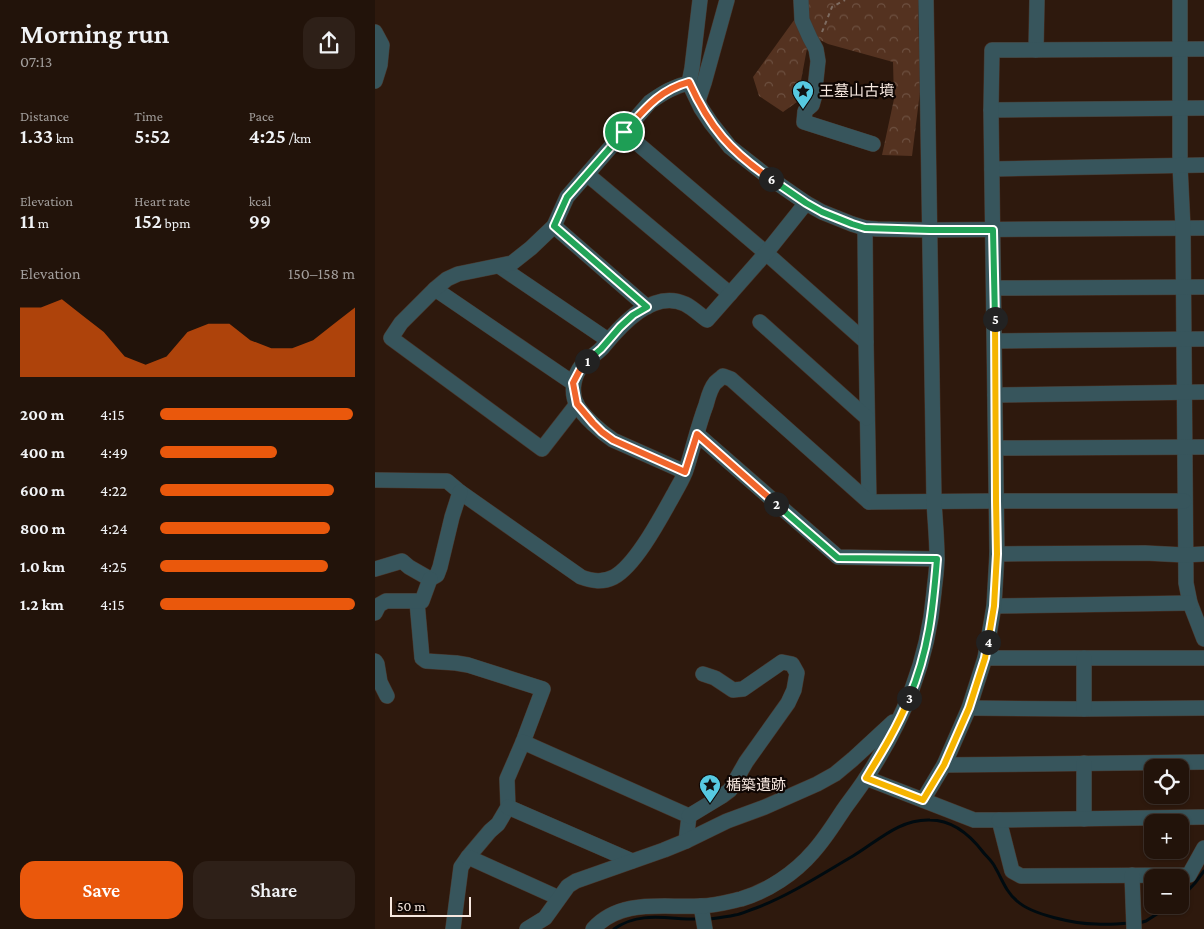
<!DOCTYPE html>
<meta charset="utf-8">
<style>
:root{--surface:#22130a;--page:#2e2018;--text:#f1f3f6;--muted:#a29e9c;--line:#3f322b;--accent:#ea580c}
body{margin:0;font-family:"Crimson Pro","Noto Sans JP",serif;background:var(--page);color:var(--text);height:100vh;display:flex;flex-direction:column;font-size:19px;white-space:nowrap}
*{box-sizing:border-box;margin:0}
p{font-size:16px;color:var(--muted)}
.icon{flex:none;width:28px;height:28px;fill:none;stroke:currentColor;stroke-width:2;stroke-linecap:round;stroke-linejoin:round}
.map{position:relative;flex:1;overflow:hidden}
.details{display:flex;flex-direction:column;background:var(--surface);width:375px}
.details>*{flex:none}
.tools{position:absolute;left:769px;top:759px;display:grid;gap:10px}
.tools a{display:grid;place-items:center;width:45px;height:45px;border-radius:10px;background:var(--surface);box-shadow:0 1px 4px #0004,0 0 0 1px var(--line);font-size:25px}
.scale{position:absolute;left:15px;bottom:12px;width:81px;box-sizing:border-box;padding-left:5px;border:2px solid #f7e8e0;border-top:0;font-size:14px;line-height:18px;white-space:nowrap;color:#f7e8e0;-webkit-text-stroke:4px #0f0603;paint-order:stroke}
.pin{position:absolute;display:grid;place-items:center;width:42px;height:42px;color:#fff;margin:-21px;border:2px solid #fff;border-radius:50%;box-shadow:0 1px 5px #0007}
.km{position:absolute;width:25px;height:25px;margin:-12px;border-radius:50%;background:#222;color:#fff;font-size:14px;line-height:25px;text-align:center}
.round{display:grid;place-items:center;flex:none;width:52px;height:52px;border-radius:15px;background:var(--page)}
.headline{display:flex;align-items:center;justify-content:space-between;height:85px;padding:0 20px}
h1{font-size:28px;font-weight:600;line-height:38px}
.metrics{display:grid;grid-template-columns:repeat(3,1fr);gap:8px;height:85px;padding:5px 20px}
.metrics div{display:grid;align-content:center}
.metrics b{font-size:21px;font-weight:600}
.metrics small{font-size:14px;font-weight:400}
.metrics p{font-size:14px}
.chart{height:140px;padding:10px 20px}
.chart p{display:flex;justify-content:space-between}
.chart svg{width:100%;height:90px;margin-top:5px;fill:var(--accent);opacity:.7}
.button{display:flex;gap:10px;margin-top:auto;padding:10px 20px}
.button a{flex:1;height:58px;border-radius:15px;background:var(--accent);color:#fff;font-size:20px;font-weight:600;line-height:58px;text-align:center}
.button a+a{background:var(--page);color:var(--text)}
ul{padding:0 20px;list-style:none;font-size:16px}
li{display:grid;grid-template-columns:80px 60px 1fr;align-items:center;height:38px}
li i{height:12px;border-radius:6px;background:var(--accent)}
main{display:flex;flex:1;min-height:0}
.map>svg:first-child{display:block}
.forest{fill:url(#forest-crowns)}
.lines{fill:none;stroke-linecap:round;stroke-linejoin:round}
.stream{stroke:#000b10;stroke-width:3}
.minor-casing{stroke:#4a362b;stroke-width:16}
.path{stroke:#7e6c61;stroke-width:2;stroke-dasharray:4 4;stroke-linecap:butt}
.minor{stroke:#37555c;stroke-width:15}
.split-1-casing{stroke:#fff;stroke-width:10}
.split-2-casing{stroke:#fff;stroke-width:10}
.split-3-casing{stroke:#fff;stroke-width:10}
.split-4-casing{stroke:#fff;stroke-width:10}
.split-5-casing{stroke:#fff;stroke-width:10}
.split-6-casing{stroke:#fff;stroke-width:10}
.split-7-casing{stroke:#fff;stroke-width:10}
.split-1{stroke:#22a559;stroke-width:6}
.split-2{stroke:#f0652b;stroke-width:6}
.split-3{stroke:#22a559;stroke-width:6}
.split-4{stroke:#f5b400;stroke-width:6}
.split-5{stroke:#f5b400;stroke-width:6}
.split-6{stroke:#22a559;stroke-width:6}
.split-7{stroke:#f0652b;stroke-width:6}
.labels{text-anchor:middle;dominant-baseline:central;stroke-width:4.5;stroke-linejoin:round;paint-order:stroke}
.poi-label{font-size:15px;fill:#f7e8e0;stroke:#0f0603;text-anchor:start}
</style>
<main>
<section class="details">
<div class="headline"><div><h1>Morning run</h1><p>07:13</p></div><a class="round"><svg class="icon" aria-label="share" viewBox="0 0 24 24"><path d="M12 15V3M7 8l5-5 5 5M5 13v7h14v-7"/></svg></a></div>
<div class="metrics">
<div><p>Distance</p><b>1.33<small> km</small></b></div>
<div><p>Time</p><b>5:52</b></div>
<div><p>Pace</p><b>4:25<small> /km</small></b></div>
</div>
<div class="metrics">
<div><p>Elevation</p><b>11<small> m</small></b></div>
<div><p>Heart rate</p><b>152<small> bpm</small></b></div>
<div><p>kcal</p><b>99</b></div>
</div>
<div class="chart"><p><span>Elevation</span>150–158 m</p>
<svg viewBox="0 0 160 44" preserveAspectRatio="none"><path d="M0 44V10L10 10L20 6L30 14L40 22L50 34L60 38L70 34L80 22L90 18L100 18L110 26L120 30L130 30L140 26L150 18L160 10V44z"/></svg>
</div>
<ul>
<li><b>200 m</b>4:15<i style="width:99%"></i></li>
<li><b>400 m</b>4:49<i style="width:60%"></i></li>
<li><b>600 m</b>4:22<i style="width:89%"></i></li>
<li><b>800 m</b>4:24<i style="width:87%"></i></li>
<li><b>1.0 km</b>4:25<i style="width:86%"></i></li>
<li><b>1.2 km</b>4:15<i style="width:100%"></i></li>
</ul>
<div class="button"><a>Save</a><a>Share</a></div>
</section>
<div class="map">
<svg width="829" height="929" viewBox="0 0 829 929">
<defs>
<pattern id="forest-crowns" width="20" height="18" patternUnits="userSpaceOnUse" patternTransform="scale(1.25)"><rect width="20" height="18" fill="#543220"/><path d="M2 6a3 3 0 1 1 6 0M12 15a3 3 0 1 1 6 0" fill="none" stroke="#6d5040"/></pattern>
</defs>
<rect width="100%" height="100%" fill="#2e190d"/>
<!-- forest -->
<path class="forest" d="M431,0H543L545,92L537,156L507,155L519,99L518,62L453,44L441,38L433,43L422,102L408,112L384,96L378,77L422,16Z"/>
<g class="lines">
<!-- stream -->
<g class="stream">
<path d="M805,899L820,883L829,871"/>
<path d="M334,919C342,918 351,917 360,915C367,914 374,910 381,908C415,895 447,874 478,856C503,841 524,819 555,820C578,820 595,835 608,852C612,857 617,861 620,867C627,879 631,892 642,901C657,915 701,924 721,924C733,925 744,924 755,923"/>
<path d="M764,923L771,921L796,905"/>
<path d="M239,929C266,910 295,920 325,919"/>
</g>
<!-- minor casing -->
<g class="minor-casing">
<g id="minor">
<path d="M325,0L317,68L314,83L326,108L336,123L355,147L392,176L431,203L447,212L477,224L490,228L502,229L555,230L829,228"/>
<path d="M426,0L427,20L435,38L441,49L443,61L439,98L437,105L430,111L429,122L498,144"/>
<path d="M805,0V165L808,228L811,583L815,603L829,639"/>
<path d="M0,32L7,45L5,65L0,81"/>
<path d="M661,50L662,0"/>
<path d="M323,101L329,83L352,0"/>
<path d="M616,110L829,108"/>
<path d="M249,132L391,253L491,342"/>
<path d="M617,169L829,165"/>
<path d="M213,175L355,294"/>
<path d="M179,226L272,307"/>
<path d="M490,228L491,342L494,502"/>
<path d="M124,266L233,340"/>
<path d="M619,288L829,287"/>
<path d="M60,289L198,383"/>
<path d="M385,322L492,418"/>
<path d="M620,341L829,339"/>
<path d="M620,395L829,392"/>
<path d="M202,404L167,449L16,338L26,323L60,289L72,279L83,274L137,263L156,248L179,226L192,197L275,102C288,93 299,86 314,83"/>
<path d="M322,434L463,557L562,559"/>
<path d="M621,448L829,447"/>
<path d="M310,472L238,440C226,432 209,417 202,405C195,392 199,375 207,365C213,358 222,354 228,347C246,325 278,289 310,304C318,308 325,315 332,320L391,253L431,203"/>
<path d="M0,480L72,481L85,492L206,577C218,581 227,583 239,577C261,565 286,517 299,494C303,486 308,479 311,470C318,449 323,426 331,405C333,398 335,389 340,383C342,381 346,378 348,376L356,379L494,502L621,501H809"/>
<path d="M622,554L770,553L810,555L829,554"/>
<path d="M0,569L27,561L34,567L55,579L62,575L65,567L77,517L85,492"/>
<path d="M42,602L47,658L51,661L81,663L93,665L168,689L148,742L132,779L133,807L123,824L115,831L93,857L86,867L78,929"/>
<path d="M619,606L815,603"/>
<path d="M0,613L4,605L11,601H47L55,579"/>
<path d="M610,658H829"/>
<path d="M0,661L2,664L5,682L12,696"/>
<path d="M594,708L709,709L829,708"/>
<path d="M709,709V658"/>
<path d="M148,742L314,816L311,841"/>
<path d="M569,765L829,762"/>
<path d="M491,778L599,820H624L637,871L646,876L814,875L829,848"/>
<path d="M548,800L569,765L594,708L610,658L619,606L622,554L616,110L617,50L829,49"/>
<path d="M133,807L257,861"/>
<path d="M314,816L347,796L355,790L371,762L413,703L419,690L422,673L417,664L407,662L368,689L358,690L340,678L328,674"/>
<path d="M709,819V763"/>
<path d="M624,820L829,817"/>
<path d="M93,857L184,898"/>
<path d="M757,875L759,929"/>
<path d="M326,906L330,929"/>
<path d="M152,929L170,918L193,886L201,881L289,850L311,841L352,821L390,807L442,784L460,774L478,759L518,722"/>
<path d="M218,929C246,898 288,908 325,906C339,906 353,902 366,899C393,891 420,873 438,852C450,839 459,824 469,809C476,799 484,789 491,778C529,720 553,661 559,592C560,581 562,569 562,558C562,539 560,520 559,501L551,0"/>
</g>
</g>
<!-- path -->
<path class="path" d="M447,32L457,7L470,0"/>
<!-- minor -->
<use href="#minor" class="minor"/>
</g>
<g class="lines">
<!-- split-1 casing -->
<g class="split-1-casing">
<path id="split-1" d="M212,361L226,349L245,327L258,315L272,307L179,226L192,197L249,132"/>
</g>
<!-- split-2 casing -->
<g class="split-2-casing">
<path id="split-2" d="M212,361L208,364L198,383L202,404L218,423L227,432L238,440L310,472L322,434L401,504"/>
</g>
<!-- split-3 casing -->
<g class="split-3-casing">
<path id="split-3" d="M401,504L463,558L562,559C558,608 554,651 534,698"/>
</g>
<!-- split-4 casing -->
<g class="split-4-casing">
<path id="split-4" d="M534,698C523,726 507,752 491,778L548,800L569,765L594,708L610,658L613,642"/>
</g>
<!-- split-5 casing -->
<g class="split-5-casing">
<path id="split-5" d="M613,642L619,606L622,554L621,501L620,319"/>
</g>
<!-- split-6 casing -->
<g class="split-6-casing">
<path id="split-6" d="M396,179L431,203L447,212L477,224L490,228L555,230H618L620,319"/>
</g>
<!-- split-7 casing -->
<g class="split-7-casing">
<path id="split-7" d="M249,132C269,110 284,90 314,82C335,128 355,151 396,179"/>
</g>
<!-- split-1 -->
<use href="#split-1" class="split-1"/>
<!-- split-2 -->
<use href="#split-2" class="split-2"/>
<!-- split-3 -->
<use href="#split-3" class="split-3"/>
<!-- split-4 -->
<use href="#split-4" class="split-4"/>
<!-- split-5 -->
<use href="#split-5" class="split-5"/>
<!-- split-6 -->
<use href="#split-6" class="split-6"/>
<!-- split-7 -->
<use href="#split-7" class="split-7"/>
</g>
<!-- icons -->
<defs>
<g id="sight-pin" transform="scale(1.125)"><path d="M0 17L-7.5 6A9.5 9.5 0 1 1 7.5 6Z" fill="#57c9e1" stroke="#0f0603"/><path d="M0-6L1.8-2.2L6-1.7L2.9 1.2L3.7 5.4L0 3.3L-3.7 5.4L-2.9 1.2L-6-1.7L-1.8-2.2Z" fill="#111"/></g>
</defs>
<g fill-rule="evenodd">
<use href="#sight-pin" x="428" y="91"/>
<use href="#sight-pin" x="335" y="785"/>
</g>
<g class="labels">
<!-- poi labels -->
<g class="poi-label">
<text x="444" y="91">王墓山古墳</text>
<text x="351" y="785">楯築遺跡</text>
</g>
</g>
</svg>
<div class="tools">
<a><svg class="icon" aria-label="locate" viewBox="0 0 24 24"><circle cx="12" cy="12" r="6"/><path d="M12 2v4M12 18v4M2 12h4M18 12h4"/></svg></a>
<a>+</a>
<a>−</a>
</div>
<div class="scale">50 m</div>
<div class="pin" style="left:249px;top:132px;background:#1e9e55"><svg class="icon" aria-label="arrive" viewBox="0 0 24 24"><path d="M6 21V4h12l-3 4 3 4H6"/></svg></div>
<b class="km" style="left:212px;top:361px">1</b>
<b class="km" style="left:401px;top:504px">2</b>
<b class="km" style="left:534px;top:698px">3</b>
<b class="km" style="left:613px;top:642px">4</b>
<b class="km" style="left:620px;top:319px">5</b>
<b class="km" style="left:396px;top:179px">6</b>
</div>
</main>
